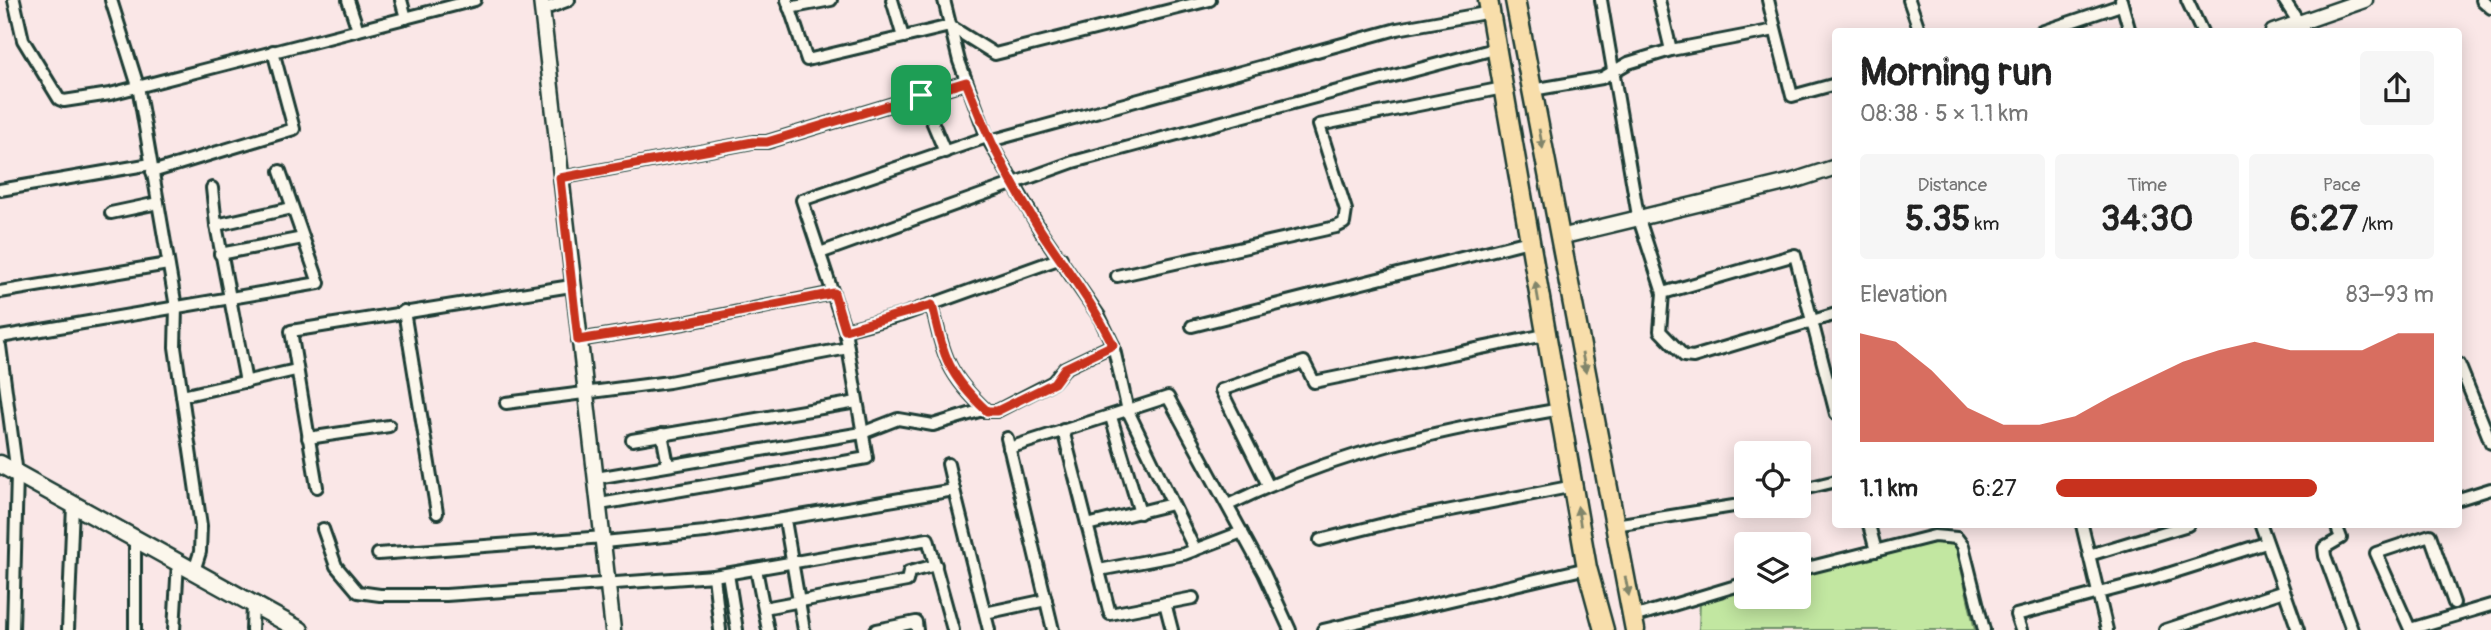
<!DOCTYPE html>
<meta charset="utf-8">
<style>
:root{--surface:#fff;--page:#f6f6f6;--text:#222;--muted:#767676;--accent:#c8321e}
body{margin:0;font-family:Pangolin,sans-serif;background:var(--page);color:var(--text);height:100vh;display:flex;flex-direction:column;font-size:26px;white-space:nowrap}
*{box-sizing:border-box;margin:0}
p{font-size:23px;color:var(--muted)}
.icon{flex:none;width:38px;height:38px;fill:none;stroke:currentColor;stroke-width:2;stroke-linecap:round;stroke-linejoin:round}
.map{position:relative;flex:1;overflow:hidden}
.panel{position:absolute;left:1832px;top:28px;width:630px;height:500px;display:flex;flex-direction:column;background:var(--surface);border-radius:7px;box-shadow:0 4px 18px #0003}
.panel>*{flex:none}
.tools{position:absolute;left:1734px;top:441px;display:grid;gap:14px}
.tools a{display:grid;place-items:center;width:77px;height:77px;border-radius:7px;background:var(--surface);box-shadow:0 4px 18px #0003;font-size:35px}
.pin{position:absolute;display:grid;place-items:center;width:60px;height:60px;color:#fff;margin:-30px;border-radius:14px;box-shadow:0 4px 10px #0006}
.round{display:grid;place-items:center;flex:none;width:74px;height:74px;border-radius:7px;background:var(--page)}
.overview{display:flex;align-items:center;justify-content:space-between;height:119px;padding:0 28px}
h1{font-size:38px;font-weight:700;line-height:52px}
.stats{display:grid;grid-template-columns:repeat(3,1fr);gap:10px;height:119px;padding:7px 28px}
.stats div{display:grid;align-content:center;border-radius:7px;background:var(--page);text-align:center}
.stats b{font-size:35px;font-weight:700}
.stats small{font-size:19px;font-weight:400}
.stats p{font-size:19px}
.chart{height:196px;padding:14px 28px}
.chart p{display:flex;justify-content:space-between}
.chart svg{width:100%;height:126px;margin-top:7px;fill:var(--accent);opacity:.7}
ul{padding:0 28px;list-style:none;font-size:23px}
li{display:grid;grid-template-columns:112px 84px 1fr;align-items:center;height:52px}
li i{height:18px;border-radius:9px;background:var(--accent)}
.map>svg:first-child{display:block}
.green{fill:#c2e7a1;stroke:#70926a;stroke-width:2}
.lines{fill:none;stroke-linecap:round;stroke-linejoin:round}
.minor-casing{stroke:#1f3d34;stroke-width:16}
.tertiary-casing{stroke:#1f3d34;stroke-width:19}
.secondary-casing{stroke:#1f3d34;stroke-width:21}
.primary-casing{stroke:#1f3d34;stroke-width:23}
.minor{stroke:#fbf7ec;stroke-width:10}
.tertiary{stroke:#fbf7ec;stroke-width:14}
.secondary{stroke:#fbf7ec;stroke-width:16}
.primary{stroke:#f8deab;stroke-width:18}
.oneway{fill:#81856a}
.route-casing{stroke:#fff;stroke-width:14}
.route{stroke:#c8321e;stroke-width:9}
</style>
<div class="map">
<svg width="2491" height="630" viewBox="0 0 2491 630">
<rect width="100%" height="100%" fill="#fae7e7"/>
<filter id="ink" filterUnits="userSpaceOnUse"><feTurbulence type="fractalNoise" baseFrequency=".0143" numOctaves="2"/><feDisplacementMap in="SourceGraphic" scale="14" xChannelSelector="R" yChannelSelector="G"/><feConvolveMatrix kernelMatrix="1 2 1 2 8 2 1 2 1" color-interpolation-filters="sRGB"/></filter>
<g filter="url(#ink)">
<!-- green -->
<path class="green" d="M1949,539L1956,546L1975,630H1699L1700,600L1746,589V597H1799V576Z"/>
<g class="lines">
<!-- minor casing -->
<g class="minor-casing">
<g id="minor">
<path d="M14,0L23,40L59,99L64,101L110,94L475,0"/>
<path d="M111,0L138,86L176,307L175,347L201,526L200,552L194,571"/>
<path d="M348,0L358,30"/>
<path d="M401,0L406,18"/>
<path d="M787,0L807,60L950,26L995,54L1210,0"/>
<path d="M892,0L903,37"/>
<path d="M944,0L959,61L987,137L1042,233L1099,316L1113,345L1128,411L1195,550"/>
<path d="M1601,0L1638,216L1663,293"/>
<path d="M1659,0L1671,50"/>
<path d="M1768,0L1792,96L1836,84"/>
<path d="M1909,0L1920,32"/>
<path d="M2121,0L2130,32"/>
<path d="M2187,0L2202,32"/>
<path d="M2284,0L2305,32"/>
<path d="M2482,0L2491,8"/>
<path d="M789,8L831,0"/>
<path d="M542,10L569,0"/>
<path d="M2041,32L2118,6"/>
<path d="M1532,90L1602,78L1628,63L1671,50L1775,30"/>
<path d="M921,95L945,152"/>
<path d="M990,141L1397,29L1491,12"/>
<path d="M152,172L294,129L273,51"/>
<path d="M560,178L753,142H767L966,82"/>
<path d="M212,188L216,225"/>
<path d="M0,190L151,164"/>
<path d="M111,213L158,203"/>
<path d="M820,253L1073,162L1498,48"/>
<path d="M220,254L303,238"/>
<path d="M1117,276L1336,227L1344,223L1346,210L1319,125L1503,88"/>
<path d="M0,292L168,264"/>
<path d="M932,305C944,357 947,374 987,411"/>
<path d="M404,311L437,513"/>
<path d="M1836,314L1693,357L1684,356L1660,331L1663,293L1795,255L1836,414"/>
<path d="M1192,326L1529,241"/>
<path d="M845,330L902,315L1061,258"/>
<path d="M0,337L319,283L280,171"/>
<path d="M578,340L684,323L833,293"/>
<path d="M0,346L17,474L13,630"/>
<path d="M2459,364L2491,443"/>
<path d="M246,382L216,225L292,208"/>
<path d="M182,396L296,370"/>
<path d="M506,403L669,382L848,348"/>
<path d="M1111,417L1140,513"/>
<path d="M1063,430L1110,614L1193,598"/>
<path d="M662,434L668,465"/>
<path d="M308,438L389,426"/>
<path d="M1007,438L1053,630"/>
<path d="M632,440L857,402"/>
<path d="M1009,448L1168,397L1264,573L1290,630"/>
<path d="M948,464L954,490"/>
<path d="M596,478L862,433L898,419L933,425L979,411H997L1053,382L1065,368L1113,345"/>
<path d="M1268,485L1221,390L1304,362L1314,382L1545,335"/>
<path d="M317,487L291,331L571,286"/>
<path d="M1799,490L1836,481"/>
<path d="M2459,499L2491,489"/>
<path d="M600,504L867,458L845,330L802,200L987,137"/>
<path d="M1228,505C1339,451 1441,430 1561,409"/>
<path d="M785,520L804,630"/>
<path d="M1087,525L1172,504"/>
<path d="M1615,525L1746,504"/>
<path d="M1869,525L1876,551"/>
<path d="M2082,525L2107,630"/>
<path d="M2261,525L2298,630"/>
<path d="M2336,525L2341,538L2324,548L2325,556L2352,630"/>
<path d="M323,529L336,566L358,592L380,595H446L714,576L720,630"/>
<path d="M135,539V630"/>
<path d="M1320,540L1400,520L1574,486"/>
<path d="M604,542L705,532L954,490L989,630"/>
<path d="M378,554L604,537"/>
<path d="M2089,555L2188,525"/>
<path d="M756,569L768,630"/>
<path d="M1099,570L1184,554L1242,532"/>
<path d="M1799,570L1934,536L1957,538L1963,546L1984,630"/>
<path d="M728,574L737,630"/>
<path d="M714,576L928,539L953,630"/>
<path d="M1165,603L1172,630"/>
<path d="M2454,603L2430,535L2376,553L2410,629L2491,605"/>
<path d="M764,608L907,581L909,572L936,565"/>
<path d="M985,613L1046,600"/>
<path d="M1633,617L1746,583"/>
<path d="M68,630L73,505"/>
<path d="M174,630L178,562"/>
<path d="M252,630L253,604"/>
<path d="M876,630L916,622L917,630"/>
<path d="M1323,630L1587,568"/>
<path d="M2021,630L2016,615L2152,579L2266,543"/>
<path d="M2165,630L2284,591"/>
</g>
</g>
<!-- tertiary casing -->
<g class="tertiary-casing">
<g id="tertiary">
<path d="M541,0L613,630"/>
<path d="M2273,32L2365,0"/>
<path d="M1560,237L1793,181L1836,167"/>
</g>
</g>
<!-- secondary casing -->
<g class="secondary-casing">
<path id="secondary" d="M0,464L300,630"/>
</g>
<!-- primary casing -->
<g class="primary-casing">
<g id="primary">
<path d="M1488,0L1587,568L1604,630"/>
<path d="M1515,0L1635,630"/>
</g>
</g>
<!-- minor -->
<use href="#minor" class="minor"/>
<!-- tertiary -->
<use href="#tertiary" class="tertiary"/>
<!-- secondary -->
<use href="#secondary" class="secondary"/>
<!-- primary -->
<use href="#primary" class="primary"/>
</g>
<!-- one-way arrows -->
<defs><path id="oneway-solid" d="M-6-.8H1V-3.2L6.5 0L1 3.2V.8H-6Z" transform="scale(1.75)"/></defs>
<g class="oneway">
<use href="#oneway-solid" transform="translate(1541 139) rotate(79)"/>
<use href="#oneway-solid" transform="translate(1537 292) rotate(-100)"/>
<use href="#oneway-solid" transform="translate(1584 363) rotate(79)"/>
<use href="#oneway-solid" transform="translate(1579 516) rotate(-99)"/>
<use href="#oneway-solid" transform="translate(1627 586) rotate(79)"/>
</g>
</g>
<g class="lines" filter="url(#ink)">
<!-- route casing -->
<g class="route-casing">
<path id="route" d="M966,82C986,135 1010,183 1041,231C1066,269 1093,303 1113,345L1065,368L1054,383L997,411H987C947,374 944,357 932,305L845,330L834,293L684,323L578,340L560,178L753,142H767Z"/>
</g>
<!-- route -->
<use href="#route" class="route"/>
</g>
</svg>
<div class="tools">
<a><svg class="icon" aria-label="locate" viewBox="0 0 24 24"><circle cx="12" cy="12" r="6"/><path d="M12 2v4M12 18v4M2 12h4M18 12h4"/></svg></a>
<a><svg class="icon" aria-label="layers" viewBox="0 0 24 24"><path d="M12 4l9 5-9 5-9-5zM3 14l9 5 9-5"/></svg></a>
</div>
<div class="pin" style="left:921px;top:95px;background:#1e9e55"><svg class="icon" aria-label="arrive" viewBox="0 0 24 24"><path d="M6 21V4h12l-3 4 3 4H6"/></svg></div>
<section class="panel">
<div class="overview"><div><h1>Morning run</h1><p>08:38 · 5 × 1.1 km</p></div><a class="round"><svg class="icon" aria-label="share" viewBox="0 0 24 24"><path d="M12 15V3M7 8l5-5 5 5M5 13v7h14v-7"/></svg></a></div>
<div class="stats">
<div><p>Distance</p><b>5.35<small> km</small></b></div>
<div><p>Time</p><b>34:30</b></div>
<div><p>Pace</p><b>6:27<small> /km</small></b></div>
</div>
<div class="chart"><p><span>Elevation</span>83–93 m</p>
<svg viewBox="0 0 160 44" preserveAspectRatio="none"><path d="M0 44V6L10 9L20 19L30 32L40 38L50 38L60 35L70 28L80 22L90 16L100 12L110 9L120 12L130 12L140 12L150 6L160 6V44z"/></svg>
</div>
<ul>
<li><b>1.1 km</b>6:27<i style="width:69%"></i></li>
</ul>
</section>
</div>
